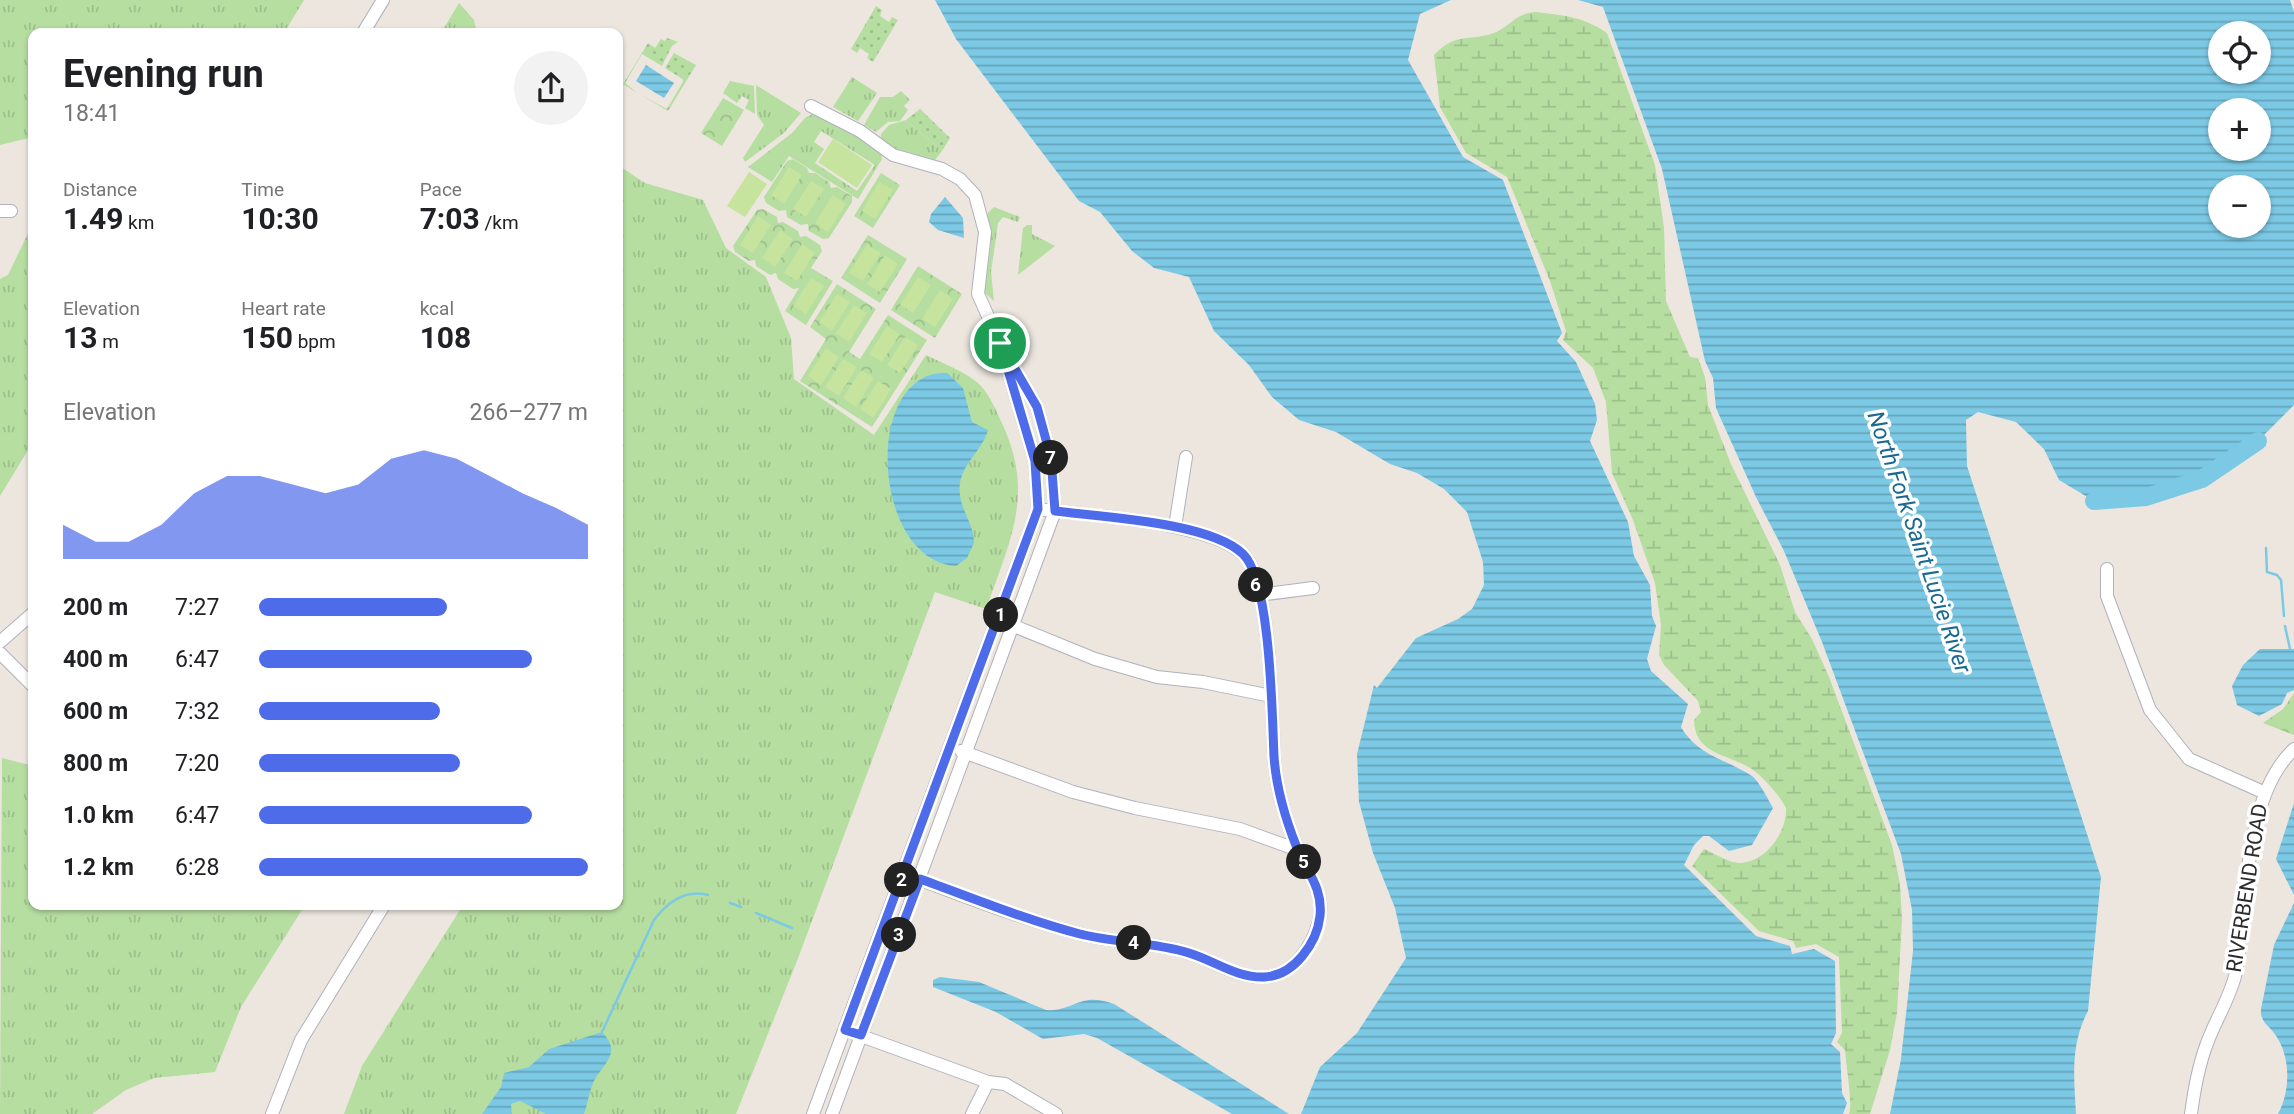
<!DOCTYPE html>
<meta charset="utf-8">
<style>
:root{--surface:#fff;--page:#f2f2f2;--text:#202124;--muted:#757577;--accent:#4e6cea}
body{margin:0;font-family:Roboto,sans-serif;background:var(--page);color:var(--text);height:100vh;display:flex;flex-direction:column;font-size:26px;white-space:nowrap}
*{box-sizing:border-box;margin:0}
p{font-size:23px;color:var(--muted)}
.icon{flex:none;width:38px;height:38px;fill:none;stroke:currentColor;stroke-width:2;stroke-linecap:round;stroke-linejoin:round}
.map{position:relative;flex:1;overflow:hidden}
.drawer{position:absolute;left:28px;top:28px;width:595px;height:882px;display:flex;flex-direction:column;background:var(--surface);border-radius:14px;box-shadow:0 2px 5px #0004}
.drawer>*{flex:none}
.buttons{position:absolute;left:2208px;top:21px;display:grid;gap:14px}
.buttons a{display:grid;place-items:center;width:63px;height:63px;border-radius:50%;background:var(--surface);box-shadow:0 2px 5px #0004;font-size:35px}
.pin{position:absolute;display:grid;place-items:center;width:60px;height:60px;color:#fff;margin:-30px;border:4px solid #fff;border-radius:50%;box-shadow:0 2px 7px #0007}
.km{position:absolute;width:35px;height:35px;margin:-18px;border-radius:50%;background:#222;color:#fff;font-size:19px;line-height:35px;text-align:center}
.round{display:grid;place-items:center;flex:none;width:74px;height:74px;border-radius:37px;background:var(--page)}
.summary{display:flex;align-items:center;justify-content:space-between;height:119px;padding:0 35px}
h1{font-size:38px;font-weight:700;line-height:52px}
.metrics{display:grid;grid-template-columns:repeat(3,1fr);gap:10px;height:119px;padding:7px 35px}
.metrics div{display:grid;align-content:center}
.metrics b{font-size:30px;font-weight:700}
.metrics small{font-size:19px;font-weight:400}
.metrics p{font-size:19px}
.chart{height:196px;padding:14px 35px}
.chart p{display:flex;justify-content:space-between}
.chart svg{width:100%;height:126px;margin-top:7px;fill:var(--accent);opacity:.7}
ul{padding:0 35px;list-style:none;font-size:23px}
li{display:grid;grid-template-columns:112px 84px 1fr;align-items:center;height:52px}
li i{height:18px;border-radius:9px;background:var(--accent)}
.map>svg:first-child{display:block}
.grass{fill:url(#grass-tufts);fill-rule:evenodd}
.wetland{fill:url(#wetland-marsh)}
.park{fill:url(#park-crowns)}
.garden{fill:url(#garden-dots)}
.pitch{fill:#c6e49d}
.water{fill:url(#water-rules);fill-rule:evenodd}
.lines{fill:none;stroke-linecap:round;stroke-linejoin:round}
.stream{stroke:#7cc9e5;stroke-width:2.5}
.river{stroke:#7cc9e5;stroke-width:18}
.minor-casing{stroke:#b0b1bb;stroke-width:14}
.minor{stroke:#fff;stroke-width:12}
.route-casing{stroke:#fff;stroke-width:14}
.route{stroke:#4e6cea;stroke-width:9}
.labels{text-anchor:middle;dominant-baseline:central;stroke-width:7;stroke-linejoin:round;paint-order:stroke}
.street-label{font-size:21px;fill:#2c2c2c;stroke:#fff}
.water-label{font-size:23px;font-style:italic;fill:#196992;stroke:#fff}
</style>
<div class="map">
<svg width="2294" height="1114" viewBox="0 0 2294 1114">
<defs>
<pattern id="grass-tufts" width="24" height="20" patternUnits="userSpaceOnUse" patternTransform="scale(1.75)"><rect width="24" height="20" fill="#b6dea1"/><path d="M3 7l-1-3M5 7V3M7 7l1-3M15 17l-1-3M17 17v-4M19 17l1-3" fill="none" stroke="#9dbf8b"/></pattern>
<pattern id="wetland-marsh" width="20" height="14" patternUnits="userSpaceOnUse" patternTransform="scale(1.75)"><rect width="20" height="14" fill="#b6dea1"/><path d="M1 5h8M5 5V1M11 12h8M15 12V8" fill="none" stroke="#9dbf8b"/></pattern>
<pattern id="park-crowns" width="20" height="18" patternUnits="userSpaceOnUse" patternTransform="scale(1.75)"><rect width="20" height="18" fill="#b6dea1"/><path d="M2 6a3 3 0 1 1 6 0M12 15a3 3 0 1 1 6 0" fill="none" stroke="#9dbf8b"/></pattern>
<pattern id="garden-dots" width="8" height="8" patternUnits="userSpaceOnUse" patternTransform="scale(1.75)"><rect width="8" height="8" fill="#b6dea1"/><path d="M2 2h.1M6 6h.1" fill="none" stroke="#9dbf8b" stroke-width="1.8" stroke-linecap="round"/></pattern>
<pattern id="water-rules" width="6" height="5" patternUnits="userSpaceOnUse" patternTransform="scale(1.75)"><rect width="6" height="5" fill="#7cc9e5"/><path d="M0 2.5h6" fill="none" stroke="#66a3ba"/></pattern>
</defs>
<rect width="100%" height="100%" fill="#ece6df"/>
<!-- grass -->
<g class="grass">
<path d="M0,0H304L284,33H33V137L0,145Z"/>
<path d="M459,3L474,20L477,33H441Z"/>
<path d="M852,77L877,93L858,121L833,107Z"/>
<path d="M730,81L754,86L755,114L745,108L749,100L742,96L737,103L723,93Z"/>
<path d="M756,85L801,113L784,133L745,162L743,158L764,125L757,115Z"/>
<path d="M901,91L910,100L904,106L908,110L900,121L888,122L876,132L864,125L880,97H893Z"/>
<path d="M816,112L851,131L881,154L882,159L858,199L789,156L772,182L748,167L792,133L805,118ZM821,131L875,165L857,191L815,163L824,149L814,142Z"/>
<path d="M906,120L942,151L935,160L894,148L881,139V134L889,125Z"/>
<path d="M618,165L645,183L703,200L726,248L766,277L791,338L794,379L874,435L926,355C942,363 964,371 978,383C987,391 995,407 1000,419C1036,492 1011,538 986,609L935,592L797,961L736,1114H344L362,1066L463,905H618Z"/>
<path d="M994,207L1020,217L1018,222L1003,217L998,223L991,272L994,301L984,292L991,243L987,214Z"/>
<path d="M33,223V442L0,496V279L8,275Z"/>
<path d="M1027,225H1032V234L1055,246L1018,275L1023,228Z"/>
<path d="M2,758L33,766V905H305L241,1007L215,1072L154,1078L126,1090L92,1114H0Z"/>
</g>
<!-- wetland -->
<path class="wetland" d="M1535,12C1562,15 1585,17 1607,33L1655,165L1664,228L1666,301L1690,357L1698,358L1705,377L1708,405L1731,464L1780,565L1795,612L1812,639L1829,677L1892,845L1900,884L1902,919L1897,1013L1890,1050L1870,1114H1849C1853,1107 1846,1063 1845,1050L1837,1042L1842,1033L1839,957L1816,944L1796,948L1793,941L1759,931L1692,866L1704,849C1714,853 1729,863 1740,863C1767,862 1787,831 1786,808C1780,796 1767,782 1758,774C1736,753 1695,759 1694,720L1701,712L1698,701L1664,665L1659,655L1661,625L1655,583L1633,520L1612,473L1606,402L1593,368L1563,340L1566,331L1550,281L1507,177L1466,153L1440,107L1434,55C1455,33 1466,41 1491,34C1510,28 1513,14 1535,12Z"/>
<!-- park -->
<g class="park">
<path d="M723,98L744,110L722,146L701,133Z"/>
<path d="M793,159L807,168L809,173H815L829,182L831,188L837,187L852,196V202L829,238L823,239L809,231L808,224L801,225L787,217L786,210L779,211L766,203L764,197L787,161Z"/>
<path d="M881,173L900,185L873,228L854,216Z"/>
<path d="M763,209L777,217L778,223L783,222L798,231L800,237L806,236L820,245L822,251L811,268L833,281L806,325L785,311L799,288L793,289L778,279L776,273L770,275L756,266L755,260L749,261L735,252L733,246L757,210Z"/>
<path d="M868,235L907,259L880,303L841,278Z"/>
<path d="M918,266L962,294L935,338L891,310Z"/>
<path d="M837,284L876,309L849,352L860,359L888,315L927,340L872,427L800,381L826,339L810,327Z"/>
<path d="M2294,693V735L2263,723L2283,709Z"/>
</g>
<!-- garden -->
<g class="garden">
<path d="M876,6L882,10L880,16L889,22L892,17L898,20L873,62L867,58L869,54L860,48L857,53L851,49Z"/>
<path d="M667,38L678,42L672,46L662,66L642,54L625,83L637,93L623,84L648,43L655,48L661,39L665,41Z"/>
<path d="M674,53L696,65L668,111L641,95L667,109L684,80L665,68Z"/>
<path d="M920,109L950,138L942,151L906,120Z"/>
</g>
<!-- pitch -->
<g class="pitch">
<path d="M833,139L872,165L857,188L818,162Z"/>
<path d="M789,167L802,175L784,204L771,195Z"/>
<path d="M749,172L767,184L745,217L727,206Z"/>
<path d="M811,181L824,189L806,217L793,209Z"/>
<path d="M879,182L893,190L875,219L862,211Z"/>
<path d="M833,195L846,204L828,232L815,223Z"/>
<path d="M758,216L771,225L753,253L740,245Z"/>
<path d="M780,230L793,239L775,267L762,258Z"/>
<path d="M802,244L815,253L797,281L784,273Z"/>
<path d="M867,245L881,253L863,281L849,273Z"/>
<path d="M885,255L898,264L880,292L867,284Z"/>
<path d="M918,277L931,285L913,313L900,305Z"/>
<path d="M811,278L824,286L806,314L793,306Z"/>
<path d="M940,290L953,299L935,327L922,319Z"/>
<path d="M837,294L850,302L832,331L819,322Z"/>
<path d="M854,305L867,313L849,342L836,333Z"/>
<path d="M887,326L900,334L882,362L869,354Z"/>
<path d="M905,337L918,345L900,373L887,365Z"/>
<path d="M826,348L839,357L821,385L808,376Z"/>
<path d="M843,359L857,367L839,396L825,387Z"/>
<path d="M861,370L874,378L856,407L843,398Z"/>
<path d="M878,381L891,389L873,418L860,409Z"/>
</g>
<!-- water -->
<g class="water">
<path d="M935,0H1451L1420,14L1408,60L1463,157L1503,180L1562,333L1557,341L1576,362L1595,404L1597,420L1590,441L1628,522L1634,556L1650,585L1652,616L1656,626L1647,659L1651,671L1688,704L1681,727C1698,756 1726,759 1752,776C1760,782 1768,800 1773,808L1752,845L1729,851L1709,836H1703L1694,845L1684,865L1756,936L1790,946L1792,954L1814,949L1835,961L1836,1033L1831,1044L1840,1052L1842,1093L1847,1103L1843,1114H1301L1320,1067L1357,1033L1406,958L1395,908L1373,853L1359,802L1357,754L1374,685L1377,688L1416,638L1458,619L1472,609L1484,585L1483,562L1467,512L1444,489L1417,473L1390,464L1336,432L1299,420L1272,397L1249,365L1214,331L1189,277L1154,268L1132,251L1100,212L1079,201L956,39Z"/>
<path d="M1578,0H2290L2294,12V405L2258,441L2202,479L2133,499L2094,501L2059,480L2044,449L2016,422L1978,412L1966,420L1967,466L2101,877L2088,1011C2070,1045 2074,1077 2076,1114H1890L1901,1059L1913,951L1912,910L1901,854L1822,642L1784,551L1756,497L1716,408L1713,378L1705,361L1662,169L1603,7ZM2221,33H2259V72H2221ZM2221,110H2259V149H2221ZM2221,187H2259V226H2221Z"/>
<path d="M646,65L674,83L664,98L636,81Z"/>
<path d="M945,197L963,218L964,238L938,230L929,222L931,214Z"/>
<path d="M947,373L963,388L972,422L988,430C981,454 956,467 960,495C962,512 974,525 974,543L967,558L956,566C871,561 862,369 947,373Z"/>
<path d="M2260,649H2294V690L2287,693L2282,704L2259,716L2237,705L2232,686L2243,665Z"/>
<path d="M2294,803V895L2276,859Z"/>
<path d="M2294,903V1114H2278C2291,1090 2291,1055 2274,1033C2267,1024 2260,1021 2261,1009L2274,945Z"/>
<path d="M940,977L979,982L1046,1010C1074,1012 1079,991 1114,1004L1289,1114H1232L1097,1038L1084,1034L1043,1039L996,1012L933,987V980Z"/>
<path d="M602,1032C622,1053 605,1061 594,1081C589,1091 588,1104 584,1114H546L520,1101L511,1104L512,1114H482L501,1087L504,1073L529,1067L549,1049Z"/>
</g>
<g class="lines">
<!-- stream -->
<g class="stream">
<path d="M2266,548L2267,572L2277,575L2281,580L2284,616"/>
<path d="M2285,626L2290,649"/>
<path d="M730,903L741,907"/>
<path d="M756,913L792,928"/>
<path d="M602,1032L654,920C667,903 685,889 708,895"/>
</g>
<!-- river -->
<path class="river" d="M2094,501L2146,497L2202,479L2258,441"/>
<!-- minor casing -->
<g class="minor-casing">
<g id="minor">
<path d="M363,33L383,0"/>
<path d="M811,106L860,131L893,155L942,169L960,179L975,195L985,232L978,294L1000,343L1037,407L1051,458L1055,511L832,1114"/>
<path d="M0,211H11"/>
<path d="M1175,527L1186,457"/>
<path d="M2107,569V596L2150,710L2189,759L2263,792"/>
<path d="M1259,595L1313,588"/>
<path d="M1009,624L1095,659L1157,677L1203,682L1271,696"/>
<path d="M0,642L33,613"/>
<path d="M0,653L33,686"/>
<path d="M961,751L1073,792L1135,808L1240,829L1298,850"/>
<path d="M905,874C962,895 1021,919 1080,934C1115,943 1154,942 1189,953C1215,961 1236,978 1264,977C1293,976 1313,946 1319,921C1326,892 1307,873 1297,848C1285,818 1276,788 1274,756C1272,716 1271,580 1243,554C1207,521 1089,516 1038,509"/>
<path d="M853,1033L988,1082L1005,1084L1056,1114"/>
<path d="M272,1114L301,1040L384,905"/>
<path d="M813,1114L1038,509L1035,461L1007,367"/>
<path d="M972,1114L988,1082"/>
<path d="M2191,1114C2194,1091 2198,1068 2206,1046C2214,1022 2231,997 2236,972C2248,906 2242,798 2294,749"/>
</g>
</g>
<!-- minor -->
<use href="#minor" class="minor"/>
</g>
<g class="lines">
<!-- route casing -->
<g class="route-casing">
<path id="route" d="M1000,343L1037,407L1051,458L1055,511C1101,517 1210,522 1243,554C1271,581 1272,716 1274,756C1276,788 1285,818 1297,848C1307,872 1323,888 1320,916C1317,943 1294,976 1264,977C1237,978 1215,961 1189,953C1154,942 1116,943 1080,934C1026,920 973,898 920,879L861,1035L845,1030L1038,509L1035,461Z"/>
</g>
<!-- route -->
<use href="#route" class="route"/>
</g>
<g class="labels">
<!-- street labels -->
<g class="street-label">
<text transform="translate(2247 888) rotate(-81)">RIVERBEND ROAD</text>
</g>
<!-- water labels -->
<g class="water-label">
<text transform="translate(1919 542) rotate(71)">North Fork Saint Lucie River</text>
</g>
</g>
</svg>
<div class="buttons">
<a><svg class="icon" aria-label="locate" viewBox="0 0 24 24"><circle cx="12" cy="12" r="6"/><path d="M12 2v4M12 18v4M2 12h4M18 12h4"/></svg></a>
<a>+</a>
<a>−</a>
</div>
<div class="pin" style="left:1000px;top:343px;background:#1e9e55"><svg class="icon" aria-label="arrive" viewBox="0 0 24 24"><path d="M6 21V4h12l-3 4 3 4H6"/></svg></div>
<b class="km" style="left:1001px;top:615px">1</b>
<b class="km" style="left:902px;top:880px">2</b>
<b class="km" style="left:899px;top:935px">3</b>
<b class="km" style="left:1134px;top:943px">4</b>
<b class="km" style="left:1304px;top:862px">5</b>
<b class="km" style="left:1256px;top:585px">6</b>
<b class="km" style="left:1051px;top:458px">7</b>
<section class="drawer">
<div class="summary"><div><h1>Evening run</h1><p>18:41</p></div><a class="round"><svg class="icon" aria-label="share" viewBox="0 0 24 24"><path d="M12 15V3M7 8l5-5 5 5M5 13v7h14v-7"/></svg></a></div>
<div class="metrics">
<div><p>Distance</p><b>1.49<small> km</small></b></div>
<div><p>Time</p><b>10:30</b></div>
<div><p>Pace</p><b>7:03<small> /km</small></b></div>
</div>
<div class="metrics">
<div><p>Elevation</p><b>13<small> m</small></b></div>
<div><p>Heart rate</p><b>150<small> bpm</small></b></div>
<div><p>kcal</p><b>108</b></div>
</div>
<div class="chart"><p><span>Elevation</span>266–277 m</p>
<svg viewBox="0 0 160 44" preserveAspectRatio="none"><path d="M0 44V32L10 38L20 38L30 32L40 21L50 15L60 15L70 18L80 21L90 18L100 9L110 6L120 9L130 15L140 21L150 26L160 32V44z"/></svg>
</div>
<ul>
<li><b>200 m</b>7:27<i style="width:57%"></i></li>
<li><b>400 m</b>6:47<i style="width:83%"></i></li>
<li><b>600 m</b>7:32<i style="width:55%"></i></li>
<li><b>800 m</b>7:20<i style="width:61%"></i></li>
<li><b>1.0 km</b>6:47<i style="width:83%"></i></li>
<li><b>1.2 km</b>6:28<i style="width:100%"></i></li>
</ul>
</section>
</div>
